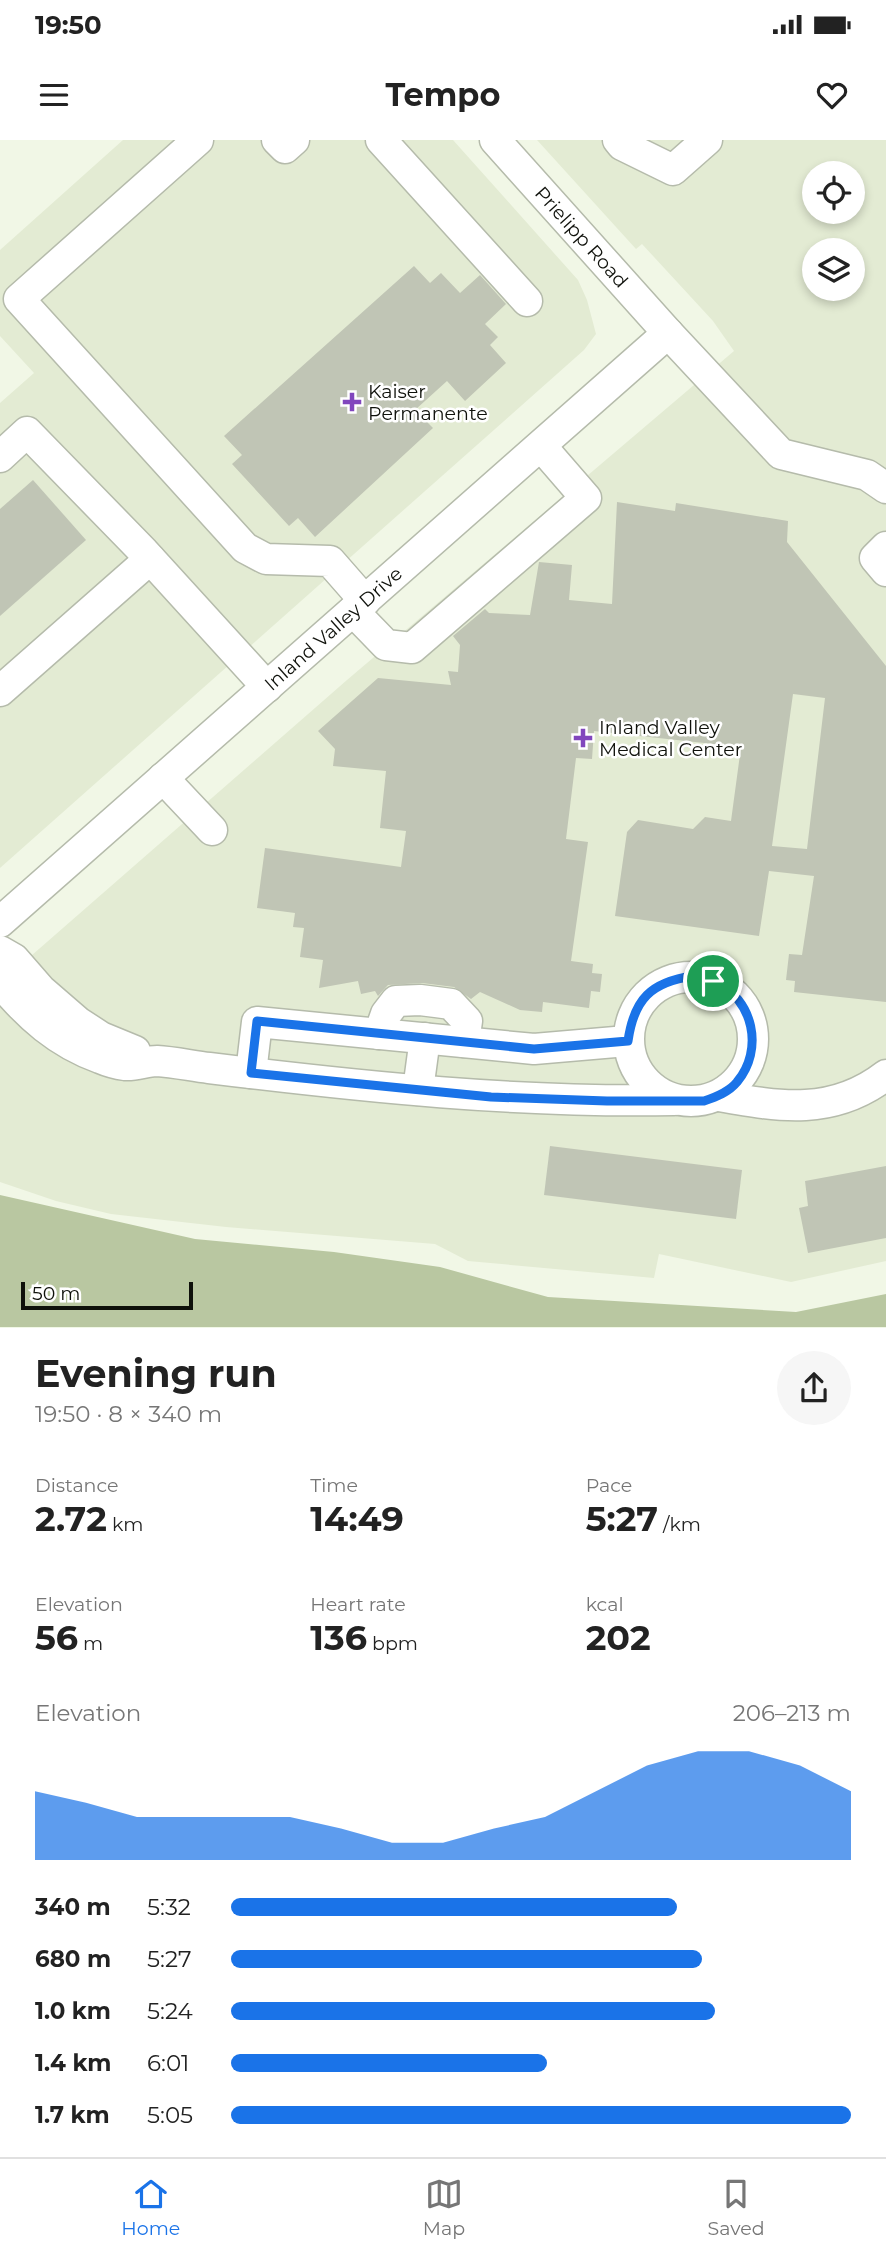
<!DOCTYPE html>
<meta charset="utf-8">
<style>
:root{--surface:#fff;--page:#f6f6f6;--text:#222;--muted:#767676;--line:#e0e0e0;--accent:#1a73e8}
body{margin:0;font-family:Montserrat,sans-serif;background:var(--page);color:var(--text);height:100vh;display:flex;flex-direction:column;font-size:26px;white-space:nowrap}
*{box-sizing:border-box;margin:0}
p{font-size:23px;color:var(--muted)}
.icon{flex:none;width:38px;height:38px;fill:none;stroke:currentColor;stroke-width:2;stroke-linecap:round;stroke-linejoin:round}
.map{position:relative;height:1188px;overflow:hidden}
.panel{display:flex;flex-direction:column;background:var(--surface);flex:1}
.panel>*{flex:none}
.controls{position:absolute;left:802px;top:21px;display:grid;gap:14px}
.controls a{display:grid;place-items:center;width:63px;height:63px;border-radius:50%;background:var(--surface);box-shadow:0 4px 10px #0003;font-size:35px}
.scale{position:absolute;left:21px;bottom:18px;width:172px;box-sizing:border-box;padding-left:7px;border:4px solid #0f110b;border-top:0;font-size:19px;line-height:24px;white-space:nowrap;color:#0f110b;-webkit-text-stroke:5px #fff;paint-order:stroke}
.pin{position:absolute;display:grid;place-items:center;width:60px;height:60px;color:#fff;margin:-30px;border:4px solid #fff;border-radius:50%;box-shadow:0 2px 7px #0007}
.round{display:grid;place-items:center;flex:none;width:74px;height:74px;border-radius:37px;background:var(--page)}
.headline{display:flex;align-items:center;justify-content:space-between;height:119px;padding:0 35px}
h1{font-size:38px;font-weight:700;line-height:52px}
.metrics{display:grid;grid-template-columns:repeat(3,1fr);gap:10px;height:119px;padding:7px 35px}
.metrics div{display:grid;align-content:center}
.metrics b{font-size:35px;font-weight:700}
.metrics small{font-size:19px;font-weight:400}
.metrics p{font-size:19px}
.chart{height:196px;padding:14px 35px}
.chart p{display:flex;justify-content:space-between}
.chart svg{width:100%;height:126px;margin-top:7px;fill:var(--accent);opacity:.7}
ul{padding:0 35px;list-style:none;font-size:23px}
li{display:grid;grid-template-columns:112px 84px 1fr;align-items:center;height:52px}
li i{height:18px;border-radius:9px;background:var(--accent)}
.status{display:flex;justify-content:space-between;align-items:center;height:49px;padding:0 35px;background:var(--surface);direction:ltr}
.status svg{height:19px;fill:currentColor}
header{display:flex;justify-content:space-between;align-items:center;height:91px;padding:0 35px;background:var(--surface);font-size:32px;font-weight:700}
.tab-bar{display:flex;justify-content:space-around;align-items:center;height:98px;border-top:2px solid var(--line);background:var(--surface);font-size:19px;color:var(--muted)}
.tab-bar a{display:grid;justify-items:center;gap:4px}
.tab-bar .active{color:var(--accent)}
.map>svg:first-child{display:block}
.built{fill:#e3ebd3;fill-rule:evenodd}
.green{fill:#b9c7a1}
.building{fill:#c0c5b5;fill-rule:evenodd}
.lines{fill:none;stroke-linecap:round;stroke-linejoin:round}
.minor-casing{stroke:#b5bbab;stroke-width:33}
.minor{stroke:#fff;stroke-width:30}
.route-casing{stroke:#fff;stroke-width:14}
.route{stroke:#1a73e8;stroke-width:9}
.poi-dot{fill:#8146bd;stroke:#fff;stroke-width:2.5}
.labels{text-anchor:middle;dominant-baseline:central;stroke-width:5;stroke-linejoin:round;paint-order:stroke}
.street-label{font-size:19px;fill:#0f110b;stroke:#fff}
.poi-label{font-size:19px;fill:#0f110b;stroke:#fff;text-anchor:start}
</style>
<div class="status"><b>19:50</b><svg viewBox="0 0 49 12"><path d="M0 12V9h3v3zM5 12V6h3v6zM10 12V3h3v9zM15 12V0h3v12zM26 1h20v11H26zM47 4h2v5h-2z"/></svg></div>
<header><svg class="icon" aria-label="menu" viewBox="0 0 24 24"><path d="M4 6h16M4 12h16M4 18h16"/></svg>Tempo<svg class="icon" aria-label="heart" viewBox="0 0 24 24"><path d="M12 20l-8-8c-3-5 5-10 8-4 3-6 11-1 8 4z"/></svg></header>
<div class="map">
<svg width="886" height="1188" viewBox="0 0 886 1188">
<rect width="100%" height="100%" fill="#f1f7e6"/>
<!-- built -->
<g class="built">
<path d="M123,0H453L578,140L587,160L596,194L584,210L0,728V263L34,233L0,196V110Z"/>
<path d="M537,0H886V1121L791,1142L659,1114L654,1138L468,1121L435,1104L226,1087L111,1074L56,1061L0,1042V843L347,540L734,211L713,181L642,104L636,109ZM814,33H852V72H814ZM814,110H852V149H814Z"/>
</g>
<!-- green -->
<path class="green" d="M0,1055L195,1099L334,1112L440,1127L548,1157L796,1172L886,1154V1187H0Z"/>
<!-- building -->
<g class="building">
<path d="M414,126L430,143L441,133L460,153L480,135L506,164L485,184L498,197L490,205L506,223L465,261L447,241L415,270L433,288L315,397L298,378L289,386L232,324L242,315L224,296Z"/>
<path d="M33,340L86,400L0,476V369Z"/>
<path d="M617,362L675,371L676,363L788,381L787,402L886,526V862L794,852L795,841L786,840L789,814L802,815L814,736L769,731L759,796L615,776L627,692L638,680L693,689L705,677L731,681L741,607L594,591L592,619L576,618L566,699L588,702L571,821L593,824L592,833L602,834L600,852L591,851L589,868L543,862L542,872L520,870L480,852L471,859L454,847L422,843L388,845L378,856L375,851L361,854L358,841L319,848L323,820L300,817L304,788L293,787L295,773L257,768L265,708L401,727L406,691L380,688L386,631L333,626L335,609L318,591L378,538L451,545L448,531L458,532L460,505L453,496L485,469L489,473L530,475L539,422L572,425L569,460L612,464ZM793,554L825,558L807,709L772,706Z"/>
<path d="M550,1006L742,1030L736,1079L544,1055Z"/>
<path d="M886,1026V1098L808,1113L799,1068L808,1066L805,1041Z"/>
</g>
<g class="lines">
<!-- minor casing -->
<g class="minor-casing">
<g id="minor">
<path d="M198,0L19,159L245,408L266,419L330,421L365,461"/>
<path d="M277,0L285,8L294,0"/>
<path d="M381,0L527,161"/>
<path id="s1" d="M495,0L668,193L781,314L867,335L886,348"/>
<path d="M618,0L622,5L673,30L707,0"/>
<path d="M0,317L27,292L144,412L267,547"/>
<path d="M886,407L875,418L886,431"/>
<path d="M353,471L386,505L412,508L586,358L541,306"/>
<path d="M0,551L150,419"/>
<path d="M163,638L212,690"/>
<path id="s2" d="M0,782L668,193"/>
<path d="M0,811L14,819L41,850L78,882L101,897L135,911"/>
<circle cx="691" cy="899" r="62"/>
<path d="M0,842C28,876 58,903 100,918C107,921 117,924 125,925C136,926 146,921 157,921C174,922 192,926 209,928C363,947 518,963 674,960"/>
<path d="M379,894L386,874L396,861L420,860L451,864L467,881L464,902"/>
<path d="M251,933L257,882L534,909L627,901"/>
<path d="M418,950L425,898"/>
<path d="M719,956C780,967 833,976 886,935"/>
</g>
</g>
<!-- minor -->
<use href="#minor" class="minor"/>
</g>
<g class="lines">
<!-- route casing -->
<g class="route-casing">
<path id="route" d="M693,836C700,838 708,839 714,841C754,859 764,910 737,942C729,952 716,957 704,961H607L491,957L251,933L257,881L534,909L628,901C634,859 651,842 693,836Z"/>
</g>
<!-- route -->
<use href="#route" class="route"/>
</g>
<!-- markers -->
<g class="poi-dot">
<path d="M348.5 251.5h7v7h7v7h-7v7h-7v-7h-7v-7h7z"/>
<path d="M579.5 587.5h7v7h7v7h-7v7h-7v-7h-7v-7h7z"/>
</g>
<g class="labels">
<!-- street labels -->
<g class="street-label">
<text stroke="none"><textPath href="#s1" startOffset="130">Prielipp Road</textPath></text>
<text stroke="none"><textPath href="#s2" startOffset="444">Inland Valley Drive</textPath></text>
</g>
<!-- poi labels -->
<g class="poi-label">
<text x="368" y="251">Kaiser<tspan x="368" dy="22">Permanente</tspan></text>
<text x="599" y="587">Inland Valley<tspan x="599" dy="22">Medical Center</tspan></text>
</g>
</g>
</svg>
<div class="controls">
<a><svg class="icon" aria-label="locate" viewBox="0 0 24 24"><circle cx="12" cy="12" r="6"/><path d="M12 2v4M12 18v4M2 12h4M18 12h4"/></svg></a>
<a><svg class="icon" aria-label="layers" viewBox="0 0 24 24"><path d="M12 4l9 5-9 5-9-5zM3 14l9 5 9-5"/></svg></a>
</div>
<div class="scale">50 m</div>
<div class="pin" style="left:713px;top:841px;background:#1e9e55"><svg class="icon" aria-label="arrive" viewBox="0 0 24 24"><path d="M6 21V4h12l-3 4 3 4H6"/></svg></div>
</div>
<section class="panel">
<div class="headline"><div><h1>Evening run</h1><p>19:50 · 8 × 340 m</p></div><a class="round"><svg class="icon" aria-label="share" viewBox="0 0 24 24"><path d="M12 15V3M7 8l5-5 5 5M5 13v7h14v-7"/></svg></a></div>
<div class="metrics">
<div><p>Distance</p><b>2.72<small> km</small></b></div>
<div><p>Time</p><b>14:49</b></div>
<div><p>Pace</p><b>5:27<small> /km</small></b></div>
</div>
<div class="metrics">
<div><p>Elevation</p><b>56<small> m</small></b></div>
<div><p>Heart rate</p><b>136<small> bpm</small></b></div>
<div><p>kcal</p><b>202</b></div>
</div>
<div class="chart"><p><span>Elevation</span>206–213 m</p>
<svg viewBox="0 0 160 44" preserveAspectRatio="none"><path d="M0 44V20L10 24L20 29L30 29L40 29L50 29L60 33L70 38L80 38L90 33L100 29L110 20L120 11L130 6L140 6L150 11L160 20V44z"/></svg>
</div>
<ul>
<li><b>340 m</b>5:32<i style="width:72%"></i></li>
<li><b>680 m</b>5:27<i style="width:76%"></i></li>
<li><b>1.0 km</b>5:24<i style="width:78%"></i></li>
<li><b>1.4 km</b>6:01<i style="width:51%"></i></li>
<li><b>1.7 km</b>5:05<i style="width:100%"></i></li>
</ul>
</section>
<nav class="tab-bar">
<a class="active"><svg class="icon" aria-label="home" viewBox="0 0 24 24"><path d="M3 11l9-7 9 7M6 9v11h12V9"/></svg>Home</a>
<a><svg class="icon" aria-label="map" viewBox="0 0 24 24"><path d="M3 6l6-2 6 2 6-2v14l-6 2-6-2-6 2zM9 4v14M15 6v14"/></svg>Map</a>
<a><svg class="icon" aria-label="saved" viewBox="0 0 24 24"><path d="M7 4h10v16l-5-4-5 4z"/></svg>Saved</a>
</nav>
